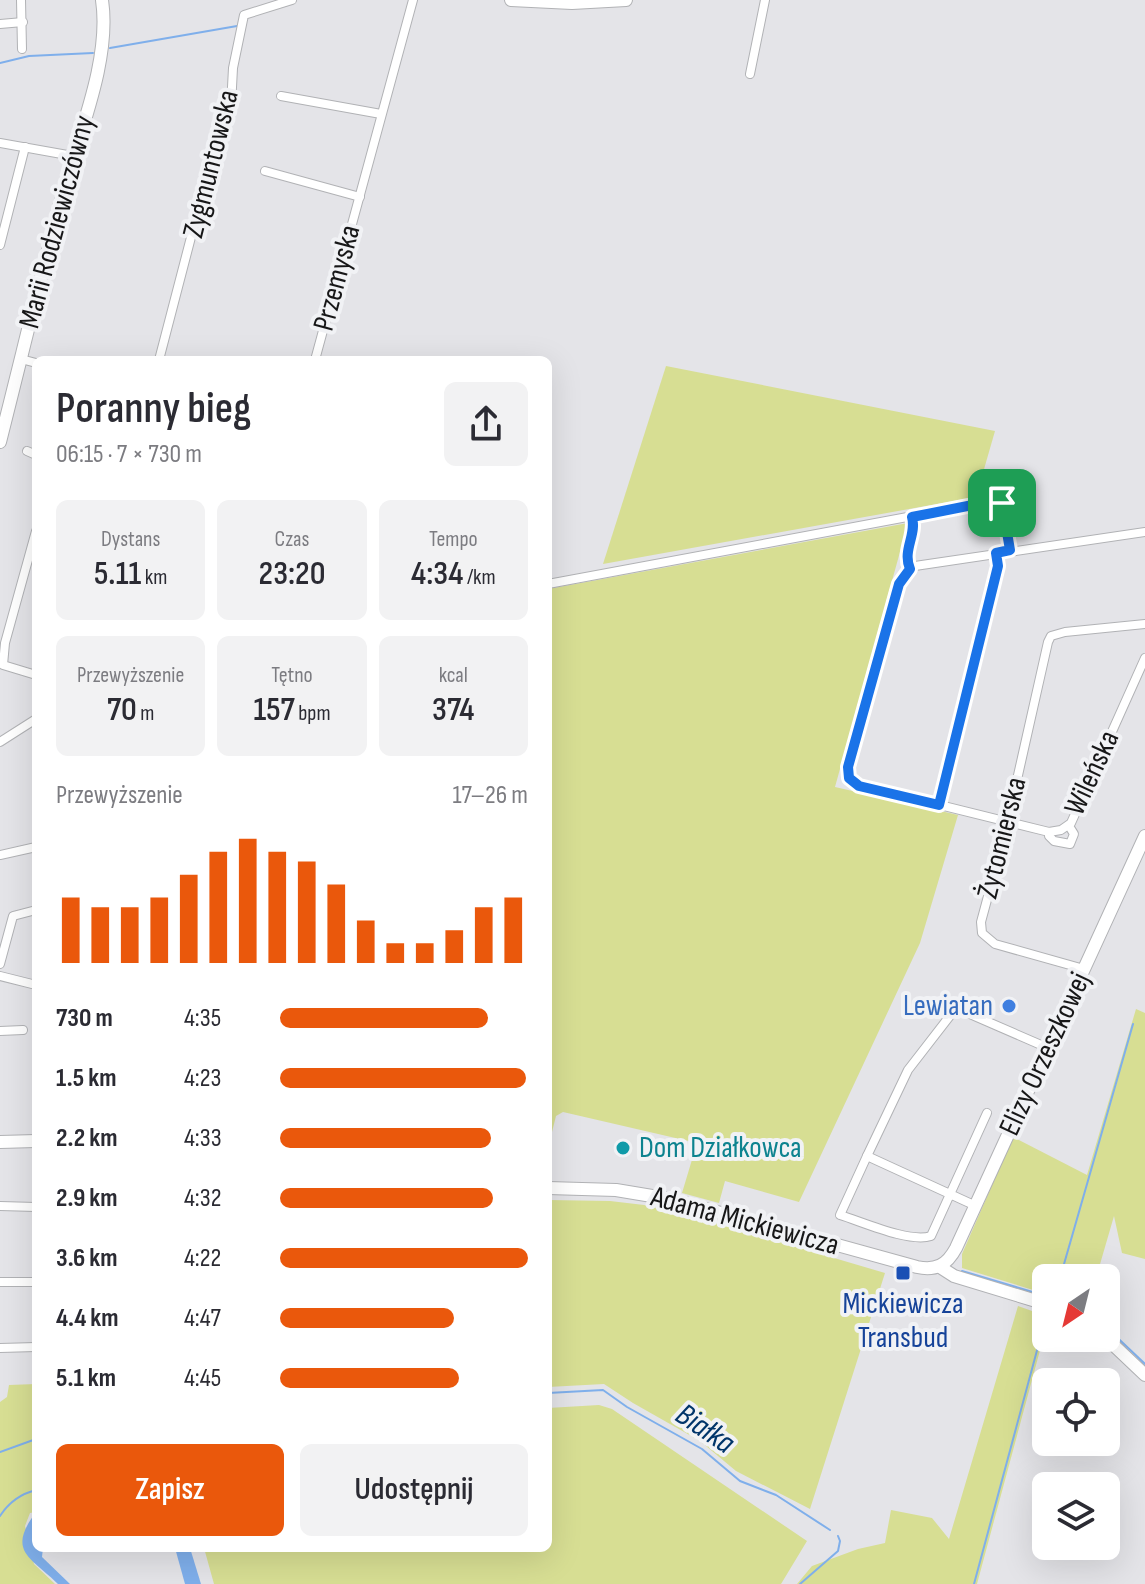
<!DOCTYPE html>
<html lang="pl">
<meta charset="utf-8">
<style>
:root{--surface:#fff;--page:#f2f2f3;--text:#2b2b33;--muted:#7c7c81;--accent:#ea580c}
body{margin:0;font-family:"Sofia Sans Condensed",sans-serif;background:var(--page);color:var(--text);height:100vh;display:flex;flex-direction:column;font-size:30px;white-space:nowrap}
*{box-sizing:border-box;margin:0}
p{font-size:26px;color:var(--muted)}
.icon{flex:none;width:44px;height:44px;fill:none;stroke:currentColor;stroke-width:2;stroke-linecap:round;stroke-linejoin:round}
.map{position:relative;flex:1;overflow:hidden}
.sheet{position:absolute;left:32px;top:356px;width:520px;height:1196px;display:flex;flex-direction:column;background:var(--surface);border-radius:12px;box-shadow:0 8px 32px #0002}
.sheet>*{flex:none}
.needle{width:52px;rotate:215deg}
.controls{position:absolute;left:1032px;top:1264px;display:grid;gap:16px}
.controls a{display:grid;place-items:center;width:88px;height:88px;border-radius:12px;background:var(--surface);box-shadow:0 8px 32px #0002;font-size:40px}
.pin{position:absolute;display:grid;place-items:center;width:68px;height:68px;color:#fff;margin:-34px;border-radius:16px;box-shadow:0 4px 12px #0006}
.round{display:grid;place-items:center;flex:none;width:84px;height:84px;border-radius:12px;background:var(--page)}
.head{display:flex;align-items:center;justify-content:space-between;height:136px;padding:0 24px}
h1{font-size:44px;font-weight:600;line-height:60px}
.stats{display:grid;grid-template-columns:repeat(3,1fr);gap:12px;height:136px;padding:8px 24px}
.stats div{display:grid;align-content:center;border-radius:12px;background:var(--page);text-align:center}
.stats b{font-size:34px;font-weight:600}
.stats small{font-size:22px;font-weight:400}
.stats p{font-size:22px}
.chart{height:224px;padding:16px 24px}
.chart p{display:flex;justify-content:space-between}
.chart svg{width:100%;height:144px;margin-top:8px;stroke:var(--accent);stroke-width:6}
.action{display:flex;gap:16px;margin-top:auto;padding:16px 24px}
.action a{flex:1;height:92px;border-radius:12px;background:var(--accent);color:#fff;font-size:32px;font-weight:600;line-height:92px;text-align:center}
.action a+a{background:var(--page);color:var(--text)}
ul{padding:0 24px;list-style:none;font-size:26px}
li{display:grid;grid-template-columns:128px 96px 1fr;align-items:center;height:60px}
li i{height:20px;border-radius:10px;background:var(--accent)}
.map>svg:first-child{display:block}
.green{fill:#d7de93}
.water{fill:#7fafeb}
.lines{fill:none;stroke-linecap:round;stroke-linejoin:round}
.stream{stroke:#7fafeb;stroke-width:2}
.street-casing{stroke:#b1b2b5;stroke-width:10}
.secondary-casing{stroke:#b1b2b5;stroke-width:14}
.street{stroke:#fff;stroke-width:8}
.secondary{stroke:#fff;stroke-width:12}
.route-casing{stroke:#fff;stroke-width:16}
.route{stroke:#1a73e8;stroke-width:10}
.shop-dot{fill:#3f7fe0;stroke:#f1f2f5;stroke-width:3}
.culture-dot{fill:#0f9aa8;stroke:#f1f2f5;stroke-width:3}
.transit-dot{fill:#1a4fb4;stroke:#f1f2f5;stroke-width:3}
.labels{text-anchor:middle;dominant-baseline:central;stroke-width:8;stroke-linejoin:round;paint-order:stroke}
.street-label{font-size:30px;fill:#171718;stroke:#f1f2f5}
.shop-label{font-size:30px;fill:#366cbe;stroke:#f1f2f5;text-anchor:end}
.culture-label{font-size:30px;fill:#0d838f;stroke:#f1f2f5;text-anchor:start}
.transit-label{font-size:30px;fill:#164399;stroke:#f1f2f5}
.water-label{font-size:32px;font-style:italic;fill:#01356a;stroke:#f1f2f5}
</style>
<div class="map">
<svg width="1145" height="1584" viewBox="0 0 1145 1584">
<rect width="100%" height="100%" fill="#e4e4e8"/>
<!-- green -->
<g class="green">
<path d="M666,366L995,431L976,497L603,564Z"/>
<path d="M908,523L835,787L958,815L920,943L799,1202L725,1181L719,1203L682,1193L697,1143L563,1112L556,1116L548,1148V589Z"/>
<path d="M1136,1009L1145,1013V1259L1122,1253L1114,1216L1096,1278H1046V1294L962,1268V1254L1013,1137L1087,1175Z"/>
<path d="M548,1200L610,1201L644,1205L702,1219L885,1273L810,1509L736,1471L700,1441L633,1403L604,1384L548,1387Z"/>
<path d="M1018,1306L1046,1316V1328L977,1584H797L812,1566L858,1549L885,1543L891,1510L932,1518L949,1539Z"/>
<path d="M36,1384V1512L30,1513L25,1526L34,1564L55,1584H0V1402L7,1397L9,1385Z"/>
<path d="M599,1405L612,1409L807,1541L781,1584H214L204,1548H548V1408Z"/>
</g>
<!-- water -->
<g class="water">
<path d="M36,1512V1548H43L42,1557L70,1584H58C31,1557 6,1552 36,1512Z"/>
<path d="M175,1548H190L201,1584H185Z"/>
</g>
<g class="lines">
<!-- stream -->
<g class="stream">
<path d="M110,48L237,26"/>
<path d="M0,63L29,56L93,53"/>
<path d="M962,1271L1046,1296"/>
<path d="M1060,1278L1133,1024"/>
<path d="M1106,1327L1145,1364"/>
<path d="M548,1393L603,1390L627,1407L702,1449L740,1481L776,1495L830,1530"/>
<path d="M0,1452L36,1439"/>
<path d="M0,1516C9,1502 20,1494 36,1490"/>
<path d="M800,1584L838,1551L840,1541L838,1536"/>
<path d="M974,1584L1046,1317"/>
</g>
<!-- street casing -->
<g class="street-casing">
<g id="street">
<path d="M21,0L22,49"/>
<path d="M0,24L23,22"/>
<path d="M750,74L765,0"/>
<path d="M281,96L381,114"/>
<path d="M0,143L73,156"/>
<path d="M265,171L360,197"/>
<path d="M0,245L25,147"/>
<path d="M21,359L36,363"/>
<path d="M159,360L196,218L205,204L231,106L233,68L244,15L292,0"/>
<path d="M315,360L413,0"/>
<path d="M27,451L36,455"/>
<path d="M912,517C917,535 902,550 910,569L899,584L848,767V775L855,784L1049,832L1061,830L1071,823L1145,658"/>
<path d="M36,531L5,643L3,665L36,675"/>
<path d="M910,569L915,566L1145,532"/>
<path d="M548,584L993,501L1002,503L1010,550"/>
<path d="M0,742L36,719"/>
<path d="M939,805L998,566L996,553"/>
<path d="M1049,832V836L1054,841L1070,844L1074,834L1069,826"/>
<path d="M0,855L36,847"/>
<path d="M0,964L13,916L36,910"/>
<path d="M1084,969L995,944L982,933L981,922L1005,833L1048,642L1051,636L1065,632L1145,624"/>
<path d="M0,976L36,985"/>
<path d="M0,1031L23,1030"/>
<path d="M867,1156L908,1070L956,1008L1048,1048"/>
<path d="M0,1206L36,1207"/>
<path d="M976,1206L867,1156L840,1215C863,1222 909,1243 931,1236L987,1113"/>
<path d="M0,1282H36"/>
<path d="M0,1348L36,1347"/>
</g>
</g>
<!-- secondary casing -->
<g class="secondary-casing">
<g id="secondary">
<path d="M511,0L572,3L626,0"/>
<path d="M0,442C21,359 41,275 63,192C79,133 111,60 102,0"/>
<path d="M0,1142L36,1141"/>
<path d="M548,1188L616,1190L670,1199L917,1267C936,1271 947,1265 956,1248L1145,836"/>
<path d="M940,1267L954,1276L1046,1304"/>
<path d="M1106,1338L1145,1375"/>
</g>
</g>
<!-- street -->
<use href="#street" class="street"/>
<!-- secondary -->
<use href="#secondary" class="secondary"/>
</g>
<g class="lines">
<!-- route casing -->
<g class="route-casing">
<path id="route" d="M993,501L1002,503L1010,550L996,553L998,566L939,805L859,786L849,778L848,767L899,584L910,569C902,550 917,535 912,517Z"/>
</g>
<!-- route -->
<use href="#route" class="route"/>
</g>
<!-- markers -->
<circle class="shop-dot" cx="1009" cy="1006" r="8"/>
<circle class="culture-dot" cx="623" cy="1148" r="8"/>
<rect class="transit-dot" x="895" y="1265" width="16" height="16" rx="4"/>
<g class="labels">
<!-- street labels -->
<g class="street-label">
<text transform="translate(211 164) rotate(-76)">Zygmuntowska</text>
<text transform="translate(57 222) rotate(-75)">Marii Rodziewiczówny</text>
<text transform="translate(337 278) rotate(-75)">Przemyska</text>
<text transform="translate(1092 773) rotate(-65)">Wileńska</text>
<text transform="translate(1002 838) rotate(-76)">Żytomierska</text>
<text transform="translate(1045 1054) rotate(-65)">Elizy Orzeszkowej</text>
<text transform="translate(745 1221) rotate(15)">Adama Mickiewicza</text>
</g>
<!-- shop labels -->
<g class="shop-label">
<text x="993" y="1006">Lewiatan</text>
</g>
<!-- culture labels -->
<g class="culture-label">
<text x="639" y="1148">Dom Działkowca</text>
</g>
<!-- transit labels -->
<g class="transit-label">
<text x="903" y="1304">Mickiewicza<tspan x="903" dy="34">Transbud</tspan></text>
</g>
<!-- water labels -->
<g class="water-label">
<text transform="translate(705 1429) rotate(34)">Białka</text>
</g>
</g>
</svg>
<div class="controls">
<a><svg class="needle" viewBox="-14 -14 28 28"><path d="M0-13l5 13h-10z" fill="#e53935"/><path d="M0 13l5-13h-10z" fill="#7c7c81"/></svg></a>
<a><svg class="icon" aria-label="locate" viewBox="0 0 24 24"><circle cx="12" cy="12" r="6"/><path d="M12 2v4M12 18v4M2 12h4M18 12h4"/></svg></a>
<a><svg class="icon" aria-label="layers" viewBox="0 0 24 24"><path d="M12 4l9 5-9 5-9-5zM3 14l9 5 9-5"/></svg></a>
</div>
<div class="pin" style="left:1002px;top:503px;background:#1e9e55"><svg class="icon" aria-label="arrive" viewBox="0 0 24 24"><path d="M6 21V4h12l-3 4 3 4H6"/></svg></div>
<section class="sheet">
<div class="head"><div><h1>Poranny bieg</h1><p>06:15 · 7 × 730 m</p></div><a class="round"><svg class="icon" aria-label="share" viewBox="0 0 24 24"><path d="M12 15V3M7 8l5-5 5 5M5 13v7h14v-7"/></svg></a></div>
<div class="stats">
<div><p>Dystans</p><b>5.11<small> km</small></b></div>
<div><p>Czas</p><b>23:20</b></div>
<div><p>Tempo</p><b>4:34<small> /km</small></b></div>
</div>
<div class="stats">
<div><p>Przewyższenie</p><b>70<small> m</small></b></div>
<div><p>Tętno</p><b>157<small> bpm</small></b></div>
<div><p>kcal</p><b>374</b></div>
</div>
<div class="chart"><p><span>Przewyższenie</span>17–26 m</p>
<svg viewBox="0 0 160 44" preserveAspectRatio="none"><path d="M5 44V24M15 44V27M25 44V27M35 44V24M45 44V17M55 44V10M65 44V6M75 44V10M85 44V13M95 44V20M105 44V31M115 44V38M125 44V38M135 44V34M145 44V27M155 44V24"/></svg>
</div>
<ul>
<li><b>730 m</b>4:35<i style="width:84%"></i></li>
<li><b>1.5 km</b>4:23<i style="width:99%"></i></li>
<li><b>2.2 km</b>4:33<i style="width:85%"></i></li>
<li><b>2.9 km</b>4:32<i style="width:86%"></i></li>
<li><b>3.6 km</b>4:22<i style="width:100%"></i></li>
<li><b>4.4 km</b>4:47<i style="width:70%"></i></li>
<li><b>5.1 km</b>4:45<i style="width:72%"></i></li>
</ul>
<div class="action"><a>Zapisz</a><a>Udostępnij</a></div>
</section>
</div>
